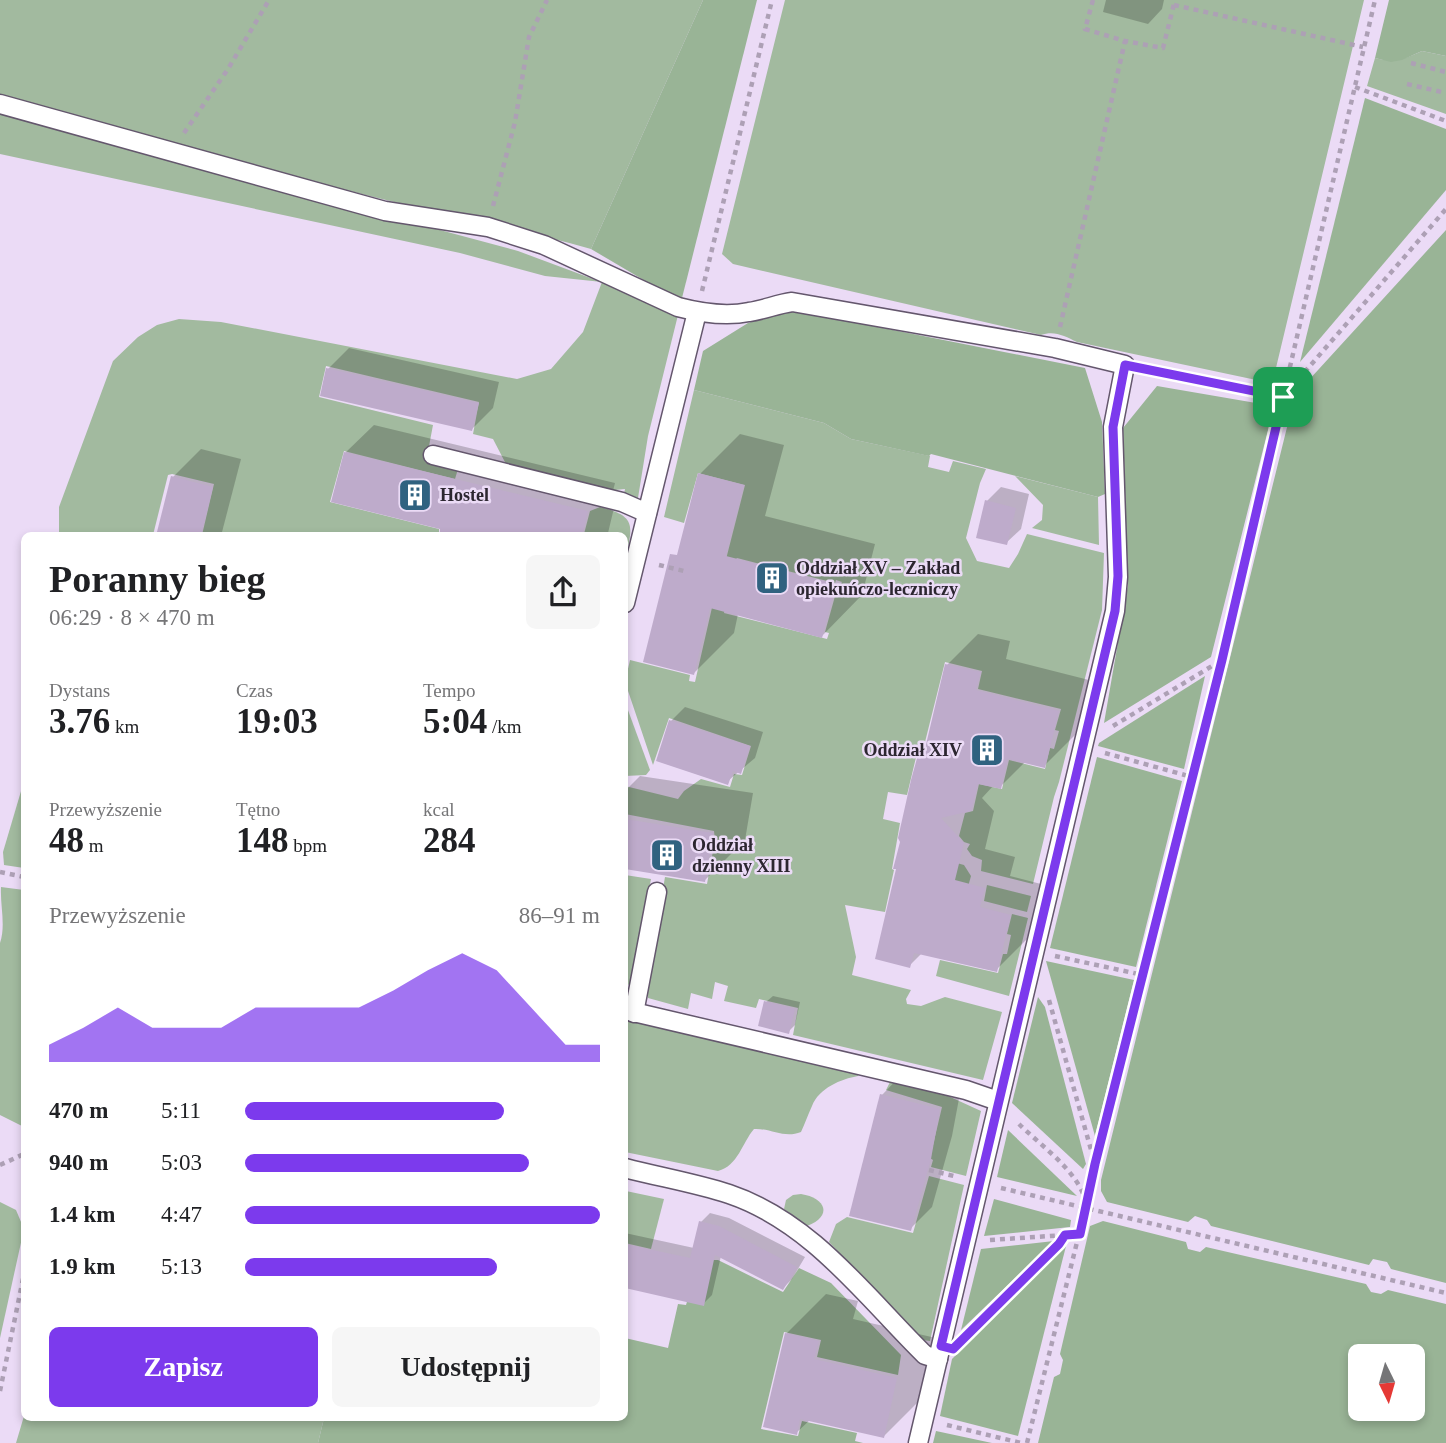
<!DOCTYPE html>
<html lang="pl">
<meta charset="utf-8">
<style>
:root{--surface:#fff;--page:#f6f6f6;--text:#202124;--muted:#757577;--accent:#7c3aed}
body{margin:0;font-family:"Times New Roman",serif;background:var(--page);color:var(--text);height:100vh;display:flex;flex-direction:column;font-size:26px;white-space:nowrap}
*{box-sizing:border-box;margin:0}
p{font-size:23px;color:var(--muted)}
.icon{flex:none;width:38px;height:38px;fill:none;stroke:currentColor;stroke-width:2;stroke-linecap:round;stroke-linejoin:round}
.map{position:relative;flex:1;overflow:hidden}
.drawer{position:absolute;left:21px;top:532px;width:607px;height:889px;display:flex;flex-direction:column;background:var(--surface);border-radius:10px;box-shadow:0 4px 10px #0003}
.drawer>*{flex:none}
.needle{width:46px;rotate:175deg}
.fabs{position:absolute;left:1348px;top:1344px;display:grid;gap:14px}
.fabs a{display:grid;place-items:center;width:77px;height:77px;border-radius:10px;background:var(--surface);box-shadow:0 4px 10px #0003;font-size:35px}
.pin{position:absolute;display:grid;place-items:center;width:60px;height:60px;color:#fff;margin:-30px;border-radius:14px;box-shadow:0 4px 10px #0006}
.round{display:grid;place-items:center;flex:none;width:74px;height:74px;border-radius:10px;background:var(--page)}
.head{display:flex;align-items:center;justify-content:space-between;height:119px;padding:0 28px}
h1{font-size:38px;font-weight:700;line-height:52px}
.stats{display:grid;grid-template-columns:repeat(3,1fr);gap:10px;height:119px;padding:7px 28px}
.stats div{display:grid;align-content:center}
.stats b{font-size:35px;font-weight:700}
.stats small{font-size:19px;font-weight:400}
.stats p{font-size:19px}
.chart{height:196px;padding:14px 28px}
.chart p{display:flex;justify-content:space-between}
.chart svg{width:100%;height:126px;margin-top:7px;fill:var(--accent);opacity:.7}
.button{display:flex;gap:14px;margin-top:auto;padding:14px 28px}
.button a{flex:1;height:80px;border-radius:10px;background:var(--accent);color:#fff;font-size:28px;font-weight:700;line-height:80px;text-align:center}
.button a+a{background:var(--page);color:var(--text)}
ul{padding:0 28px;list-style:none;font-size:23px}
li{display:grid;grid-template-columns:112px 84px 1fr;align-items:center;height:52px}
li i{height:18px;border-radius:9px;background:var(--accent)}
.map>svg:first-child{display:block}
.green{fill:#a2ba9f}
.forest{fill:#99b496;fill-rule:evenodd}
.shadow{fill:#0003}
.building{fill:#beabcb}
.lines{fill:none;stroke-linecap:round;stroke-linejoin:round}
.service-casing{stroke:#64576d;stroke-width:21}
.path{stroke:#ada0b5;stroke-width:4.5;stroke-dasharray:5 5;stroke-linecap:butt}
.service{stroke:#fff;stroke-width:18}
.route-casing{stroke:#fff;stroke-width:14}
.route{stroke:#7c3aed;stroke-width:9}
.labels{text-anchor:middle;dominant-baseline:central;stroke-width:5;stroke-linejoin:round;paint-order:stroke}
.poi-label{font-size:18px;font-weight:bold;fill:#2c2630;stroke:#ebdbf6;text-anchor:start}
</style>
<div class="map">
<svg width="1446" height="1443" viewBox="0 0 1446 1443">
<rect width="100%" height="100%" fill="#ebdbf6"/>
<!-- green -->
<g class="green">
<path d="M0,0H703L591,249C533,232 474,221 415,207C276,174 138,133 0,94Z"/>
<path d="M785,0H1364L1275,372L1261,381L1077,342C1065,336 1054,330 1041,335L733,264L722,254Z"/>
<path d="M1422,51L1446,56V114L1367,86L1375,58C1394,63 1405,59 1422,51Z"/>
<path d="M0,112L518,251L679,311L648,436L638,498L624,494L625,489L605,491L507,466L493,439L473,434L479,402L326,366L319,397L433,425L426,462L458,469L455,479L344,451L330,502L439,529V532L453,535H202L214,484L172,474L168,475L153,535H59V507L113,361L138,337L157,325L179,319L221,322L517,379L551,369L583,332L602,282L545,276L460,253L0,154Z"/>
<path d="M694,390L824,423L851,439L930,456L928,467L949,472L953,461L986,469L980,483L966,538L977,561L1009,568L1018,554L1027,534L1104,553L1102,610L1059,782L1054,797L1033,884L981,871L982,860L972,856L967,849L970,844L964,842L959,836L965,813L973,811L979,784L1002,789L1009,760L1045,769L1050,748L1054,749L1059,731L1055,730L1061,709L978,689L982,671L945,662L923,750L918,749L907,795L888,792L883,819L900,823L892,869L894,870L885,912L845,905L856,957L852,975L911,990L906,999L907,1004L921,1006L945,997L1002,1012L983,1080L793,1035L798,1008L759,999L756,1008L724,1001L728,986L715,982L712,999L691,993L688,1009L648,998L647,980L665,877L707,884L715,840L714,831L625,814V786L678,799L684,791L701,779L730,787L734,774L742,775L751,746L669,718L653,765L625,682L630,660L690,675L689,681L695,682L716,590L728,592L724,613L827,639L829,633L825,632L837,589L842,582L836,580L835,583L737,558L722,575L745,485L698,473L684,523L664,517Z"/>
<path d="M1015,476L1098,497L1099,545L1032,528L1042,520L1043,505Z"/>
<path d="M600,507C637,516 633,526 625,559V536L584,534L590,511Z"/>
<path d="M625,702L650,770L646,775L625,776Z"/>
<path d="M24,781V868L4,865L3,852Z"/>
<path d="M953,862L964,865L971,876L964,901L944,896Z"/>
<path d="M625,875L651,879L633,979L625,989Z"/>
<path d="M987,885L1031,896L1027,912L984,901Z"/>
<path d="M1,887L24,890V1127L0,1115V943C6,925 0,906 1,887Z"/>
<path d="M1012,914L1028,918L1009,996L936,976L940,960L998,973L1003,954H1007L1011,935L1007,934Z"/>
<path d="M625,1018L860,1072L858,1076C841,1079 819,1088 812,1106C808,1115 805,1123 801,1132C784,1139 771,1128 754,1129C742,1143 738,1166 718,1171L625,1152Z"/>
<path d="M891,1080L935,1090L981,1111L966,1176L931,1167L933,1160L930,1158L942,1107L886,1090Z"/>
<path d="M929,1176L964,1185L930,1341L922,1340L829,1242L836,1224L847,1217L913,1233Z"/>
<path d="M626,1191L664,1199L651,1249L625,1243Z"/>
<path d="M801,1194C826,1198 833,1216 807,1226L784,1209L786,1200L793,1195Z"/>
<path d="M0,1202L16,1210L24,1229L0,1338Z"/>
<path d="M24,1416V1418H324L318,1443H16Z"/>
</g>
<!-- forest -->
<g class="forest">
<path d="M703,0H757L681,302L591,249Z"/>
<path d="M1389,0H1446V56L1422,51L1402,60L1391,62L1375,58Z"/>
<path d="M1365,98L1446,129V190L1300,362Z"/>
<path d="M1446,230V1283L1391,1269L1387,1262L1373,1259L1369,1265L1211,1226L1207,1220L1195,1216L1188,1222L1107,1202L1101,1191V1180L1293,403L1297,393Z"/>
<path d="M792,310L1085,368L1102,422L1105,494L1098,497L931,454L929,456L851,439L824,423L694,390L703,351L748,323Z"/>
<path d="M1157,386L1274,406L1211,657L1104,723L1128,585L1123,428Z"/>
<path d="M1205,676L1184,769L1098,746L1099,743Z"/>
<path d="M1097,757L1182,781L1136,967L1050,948Z"/>
<path d="M1046,961L1134,980L1095,1136Z"/>
<path d="M1038,997L1045,1007L1086,1164L1083,1169L1012,1103Z"/>
<path d="M1008,1130L1077,1196L997,1177Z"/>
<path d="M994,1199L1071,1220L1070,1227L984,1236Z"/>
<path d="M1103,1221L1186,1242L1188,1249L1200,1252L1206,1247L1366,1284L1371,1292L1381,1294L1388,1290L1446,1304V1443H1038L1054,1377L1060,1374L1063,1360L1060,1354L1090,1226ZM1360,1356H1412V1409H1360Z"/>
<path d="M1054,1241L961,1330L981,1249Z"/>
<path d="M1066,1246L1018,1436L940,1416L952,1359Z"/>
<path d="M713,1260H718L783,1292L799,1268L831,1283L901,1355L898,1375L817,1357L821,1340L784,1332L761,1429L798,1436L802,1421L857,1433L855,1441L863,1443H318L324,1418H625V1338L668,1348L678,1304L686,1305L699,1263Z"/>
<path d="M936,1431L992,1443H933Z"/>
</g>
<!-- shadow -->
<g class="shadow">
<path d="M1106,0H1164L1162,9L1148,24L1103,12Z"/>
<path d="M349,348L499,382L493,408L472,429L328,369Z"/>
<path d="M374,425L615,483L609,507L614,508L608,533L606,536H463L345,453Z"/>
<path d="M740,434L784,445L765,516L875,544L862,595L822,636L738,614L734,633L694,673L678,560L700,474Z"/>
<path d="M201,449L241,459L221,536H158L173,477Z"/>
<path d="M1001,487L1029,494L1021,529L1006,543L987,501Z"/>
<path d="M978,634L1010,641L1006,659L1089,680L1075,735L1044,766L1025,762L1000,787L994,785L982,798L994,811L985,849L1015,857L1010,876L1041,884L1027,939L996,970L922,953L909,966L921,752L927,746L947,665Z"/>
<path d="M685,707L763,732L755,758L729,780L671,721Z"/>
<path d="M640,776L753,793L745,840L705,880L625,867V791Z"/>
<path d="M773,996L800,1002L795,1025L788,1032L766,1002Z"/>
<path d="M903,1073L961,1088L952,1136L932,1207L910,1229L882,1095Z"/>
<path d="M710,1213L729,1218L805,1257L792,1279L783,1288L721,1256L712,1295L703,1304L625,1286V1233L694,1248L701,1222Z"/>
<path d="M826,1294L858,1301L853,1319L936,1338L924,1396L884,1436L811,1419L796,1433L786,1334Z"/>
</g>
<!-- building -->
<g class="building">
<path d="M326,368L479,403L472,431L320,396Z"/>
<path d="M344,452L588,511L582,536H456L440,532V529L331,502Z"/>
<path d="M698,473L744,485L726,556L836,584L822,638L710,608L694,675L643,662L670,554L677,555Z"/>
<path d="M171,476L213,487L201,536H156Z"/>
<path d="M985,500L1016,508L1007,545L976,538Z"/>
<path d="M945,664L981,672L976,690L1059,711L1045,768L1008,759L1001,789L978,784L971,811L941,818L964,843L955,880L985,888L980,907L1011,915L997,972L914,953L910,968L875,959L896,869H893L900,842L898,838L911,780L919,751L924,753Z"/>
<path d="M669,720L750,746L741,774L733,771L728,785L656,761Z"/>
<path d="M625,819L713,833L705,882L625,869Z"/>
<path d="M764,1001L795,1009L789,1034L758,1026Z"/>
<path d="M880,1094L940,1109L931,1159L911,1231L849,1216Z"/>
<path d="M699,1221L719,1226L797,1267L783,1290L715,1255L704,1306L625,1288V1244L690,1258Z"/>
<path d="M785,1333L819,1341L814,1359L897,1378L884,1438L800,1419L797,1435L763,1427Z"/>
</g>
<g class="lines">
<!-- service casing -->
<g class="service-casing">
<g id="service">
<path d="M0,104L385,211L488,227L544,245L678,307C701,313 725,317 749,312C764,310 777,304 792,302L1055,348L1125,365L1113,427L1118,577L1115,611L918,1443"/>
<path d="M433,455L622,502L647,513"/>
<path d="M625,603L697,312"/>
<path d="M625,1010L966,1090L998,1101"/>
<path d="M634,1013L657,892"/>
<path d="M625,1168C659,1177 695,1183 729,1194C812,1222 865,1296 925,1355L938,1359"/>
</g>
</g>
<!-- path -->
<g class="path">
<path d="M1093,0L1085,29L1125,41L1163,48L1175,0"/>
<path d="M1174,5L1363,47"/>
<path d="M1411,63L1446,72"/>
<path d="M1407,84L1446,93"/>
<path d="M1355,87L1446,121"/>
<path d="M184,133L228,69L269,0"/>
<path d="M493,206L515,122L529,37L547,0"/>
<path d="M702,291L772,0"/>
<path d="M1060,327L1125,41"/>
<path d="M1146,369L1283,397L1375,0"/>
<path d="M659,565L684,571"/>
<path d="M1113,726L1222,660"/>
<path d="M1105,753L1192,777"/>
<path d="M0,872L24,877"/>
<path d="M1055,956L1143,975"/>
<path d="M1049,1000L1095,1164"/>
<path d="M1019,1124C1041,1146 1081,1173 1086,1204"/>
<path d="M0,1165L24,1154"/>
<path d="M929,1170L958,1177"/>
<path d="M1001,1188L1446,1293"/>
<path d="M990,1240L1080,1234"/>
<path d="M970,1331L1059,1244L1065,1235"/>
<path d="M0,1391L24,1274"/>
<path d="M947,1425L1021,1443"/>
<path d="M1027,1443L1222,660L1283,397L1446,209"/>
</g>
<!-- service -->
<use href="#service" class="service"/>
</g>
<g class="lines">
<!-- route casing -->
<g class="route-casing">
<path id="route" d="M1125,365L1283,397L1222,660L1095,1164L1080,1234L1065,1235L1059,1244L953,1349L941,1346L1115,611L1118,576L1113,427Z"/>
</g>
<!-- route -->
<use href="#route" class="route"/>
</g>
<!-- icons -->
<defs>
<g id="building-square" transform="scale(1.75)"><rect x="-9" y="-9" width="18" height="18" rx="4" fill="#306280" stroke="#ebdbf6"/><path d="M-4-6H4V6H1V3H-1V6H-4ZM-2.5-4.3h1.7v1.8h-1.7ZM.8-4.3h1.7v1.8H.8ZM-2.5-1h1.7V.8h-1.7ZM.8-1h1.7V.8H.8Z" fill="#fff"/></g>
</defs>
<g fill-rule="evenodd">
<use href="#building-square" x="415" y="495"/>
<use href="#building-square" x="772" y="578"/>
<use href="#building-square" x="987" y="750"/>
<use href="#building-square" x="667" y="855"/>
</g>
<g class="labels">
<!-- poi labels -->
<g class="poi-label">
<text x="440" y="495">Hostel</text>
<text x="796" y="568">Oddział XV – Zakład<tspan x="796" dy="21">opiekuńczo-leczniczy</tspan></text>
<text x="962" y="750" text-anchor="end">Oddział XIV</text>
<text x="692" y="845">Oddział<tspan x="692" dy="21">dzienny XIII</tspan></text>
</g>
</g>
</svg>
<div class="fabs">
<a><svg class="needle" viewBox="-14 -14 28 28"><path d="M0-13l5 13h-10z" fill="#e53935"/><path d="M0 13l5-13h-10z" fill="#757577"/></svg></a>
</div>
<div class="pin" style="left:1283px;top:397px;background:#1e9e55"><svg class="icon" aria-label="arrive" viewBox="0 0 24 24"><path d="M6 21V4h12l-3 4 3 4H6"/></svg></div>
<section class="drawer">
<div class="head"><div><h1>Poranny bieg</h1><p>06:29 · 8 × 470 m</p></div><a class="round"><svg class="icon" aria-label="share" viewBox="0 0 24 24"><path d="M12 15V3M7 8l5-5 5 5M5 13v7h14v-7"/></svg></a></div>
<div class="stats">
<div><p>Dystans</p><b>3.76<small> km</small></b></div>
<div><p>Czas</p><b>19:03</b></div>
<div><p>Tempo</p><b>5:04<small> /km</small></b></div>
</div>
<div class="stats">
<div><p>Przewyższenie</p><b>48<small> m</small></b></div>
<div><p>Tętno</p><b>148<small> bpm</small></b></div>
<div><p>kcal</p><b>284</b></div>
</div>
<div class="chart"><p><span>Przewyższenie</span>86–91 m</p>
<svg viewBox="0 0 160 44" preserveAspectRatio="none"><path d="M0 44V38L10 32L20 25L30 32L40 32L50 32L60 25L70 25L80 25L90 25L100 19L110 12L120 6L130 12L140 25L150 38L160 38V44z"/></svg>
</div>
<ul>
<li><b>470 m</b>5:11<i style="width:73%"></i></li>
<li><b>940 m</b>5:03<i style="width:80%"></i></li>
<li><b>1.4 km</b>4:47<i style="width:100%"></i></li>
<li><b>1.9 km</b>5:13<i style="width:71%"></i></li>
</ul>
<div class="button"><a>Zapisz</a><a>Udostępnij</a></div>
</section>
</div>
